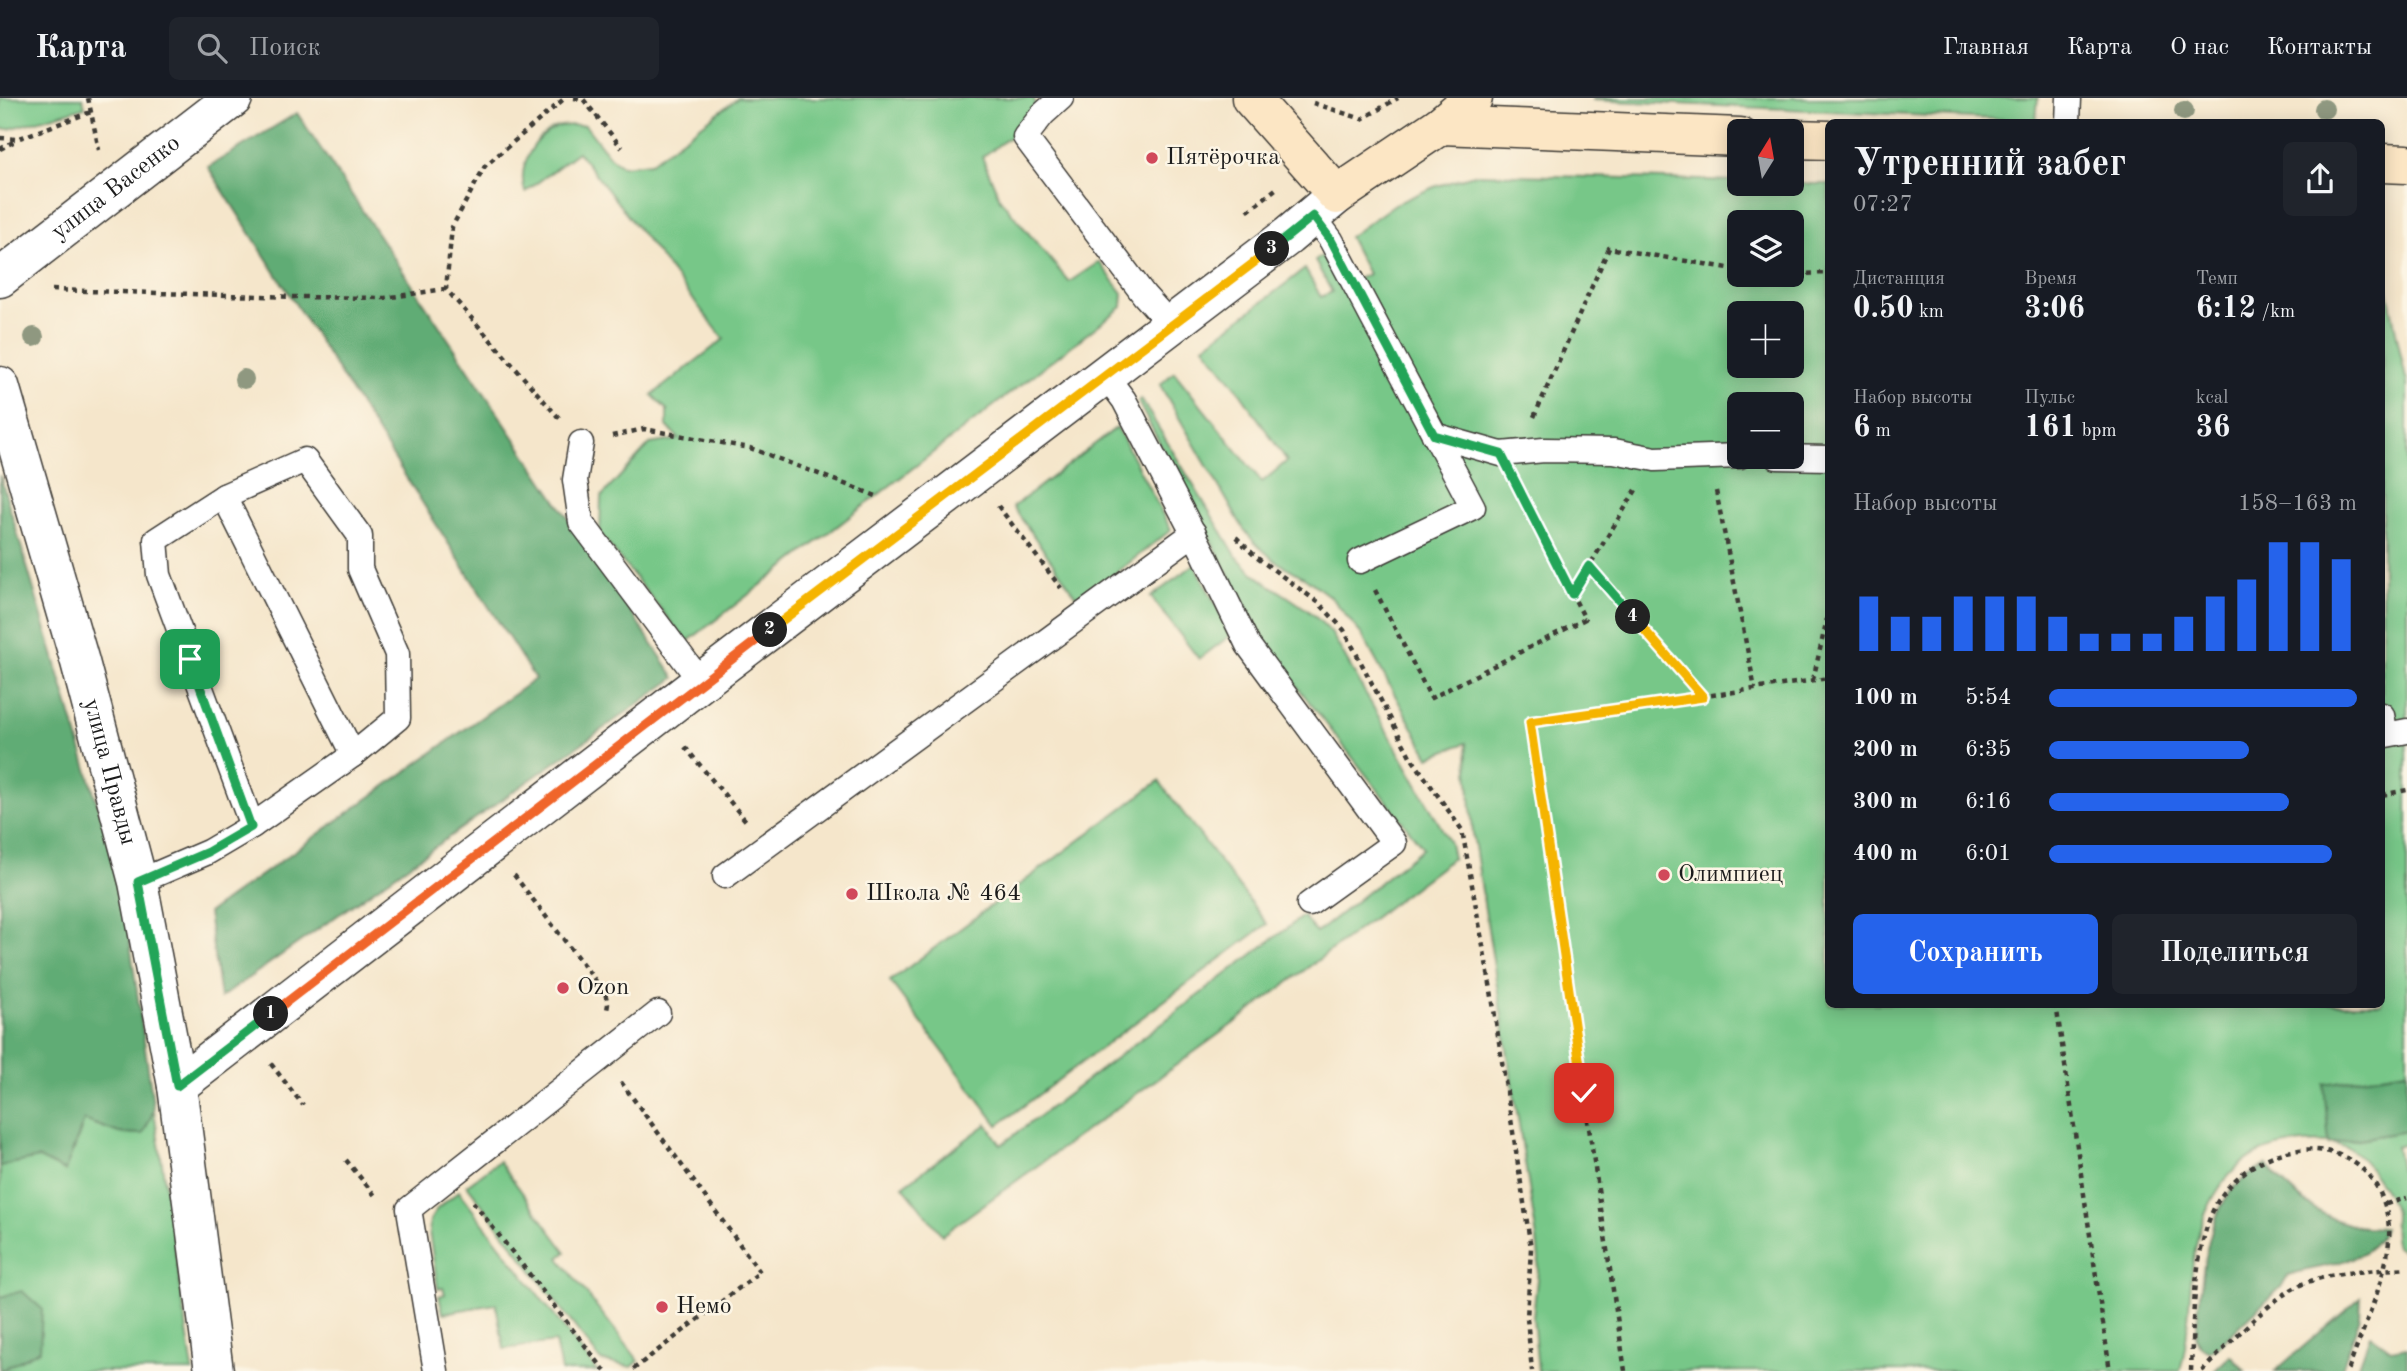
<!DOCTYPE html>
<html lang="ru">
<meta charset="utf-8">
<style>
:root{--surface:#171b24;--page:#20242c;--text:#f1f3f6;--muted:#9ea1a6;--line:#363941;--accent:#2563eb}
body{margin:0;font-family:"Old Standard TT",serif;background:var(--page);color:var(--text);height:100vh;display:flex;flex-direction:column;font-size:26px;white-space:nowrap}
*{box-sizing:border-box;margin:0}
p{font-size:23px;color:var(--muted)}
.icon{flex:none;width:38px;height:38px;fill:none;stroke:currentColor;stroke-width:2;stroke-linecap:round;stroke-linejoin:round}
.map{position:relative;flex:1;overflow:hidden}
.side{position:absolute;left:1825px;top:21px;width:560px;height:889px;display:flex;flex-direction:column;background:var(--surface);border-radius:10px;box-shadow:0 4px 18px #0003}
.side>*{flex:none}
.needle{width:46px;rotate:11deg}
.tools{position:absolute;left:1727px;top:21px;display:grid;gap:14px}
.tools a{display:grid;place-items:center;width:77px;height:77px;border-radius:10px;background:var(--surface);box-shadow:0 4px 18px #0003;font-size:35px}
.pin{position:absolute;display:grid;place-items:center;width:60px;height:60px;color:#fff;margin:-30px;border-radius:14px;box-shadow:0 4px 10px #0006}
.km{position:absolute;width:35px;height:35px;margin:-18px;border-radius:50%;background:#222;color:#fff;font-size:19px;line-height:35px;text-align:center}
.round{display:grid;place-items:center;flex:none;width:74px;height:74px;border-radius:10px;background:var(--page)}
.head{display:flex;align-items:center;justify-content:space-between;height:119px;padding:0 28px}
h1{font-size:38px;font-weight:700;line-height:52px}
.metrics{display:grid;grid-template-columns:repeat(3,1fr);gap:10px;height:119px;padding:7px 28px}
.metrics div{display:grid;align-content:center}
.metrics b{font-size:30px;font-weight:700}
.metrics small{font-size:19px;font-weight:400}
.metrics p{font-size:19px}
.chart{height:196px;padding:14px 28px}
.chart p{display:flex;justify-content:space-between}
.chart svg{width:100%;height:126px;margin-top:7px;stroke:var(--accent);stroke-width:6}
.primary-button{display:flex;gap:14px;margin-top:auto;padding:14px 28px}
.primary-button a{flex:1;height:80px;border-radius:10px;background:var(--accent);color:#fff;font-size:28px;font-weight:700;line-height:80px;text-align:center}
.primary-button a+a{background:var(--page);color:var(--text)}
ul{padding:0 28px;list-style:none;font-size:23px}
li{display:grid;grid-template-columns:112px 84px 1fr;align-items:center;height:52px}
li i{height:18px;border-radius:9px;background:var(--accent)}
header{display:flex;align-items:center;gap:42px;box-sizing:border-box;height:98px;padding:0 35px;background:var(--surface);border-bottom:2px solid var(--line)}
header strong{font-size:33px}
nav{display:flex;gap:38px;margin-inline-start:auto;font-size:24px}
.search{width:490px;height:63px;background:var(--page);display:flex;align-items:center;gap:18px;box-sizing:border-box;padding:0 24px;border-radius:10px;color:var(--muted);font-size:26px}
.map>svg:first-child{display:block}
.green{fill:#77c788;stroke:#4a7252;stroke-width:2;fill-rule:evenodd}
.forest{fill:#61ac74;stroke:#3e6448;stroke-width:2}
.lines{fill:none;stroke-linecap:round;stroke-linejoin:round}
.lane-casing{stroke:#3d3a36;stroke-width:27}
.street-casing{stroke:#3d3a36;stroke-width:41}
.secondary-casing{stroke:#3d3a36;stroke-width:41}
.path{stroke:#3d3a36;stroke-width:4.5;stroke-dasharray:5 5;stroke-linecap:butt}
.lane{stroke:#fff;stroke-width:24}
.street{stroke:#fff;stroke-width:38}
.secondary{stroke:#fce6c4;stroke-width:38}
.tree{fill:#8f9880}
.split-1-casing{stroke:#fff;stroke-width:14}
.split-2-casing{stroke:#fff;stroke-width:14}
.split-3-casing{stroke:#fff;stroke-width:14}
.split-4-casing{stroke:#fff;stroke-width:14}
.split-5-casing{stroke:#fff;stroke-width:14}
.split-1{stroke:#22a559;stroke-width:9}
.split-2{stroke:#f0652b;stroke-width:9}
.split-3{stroke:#f5b400;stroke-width:9}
.split-4{stroke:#22a559;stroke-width:9}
.split-5{stroke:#f5b400;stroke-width:9}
.poi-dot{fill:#d1495b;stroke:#fcf5e5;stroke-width:2.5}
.labels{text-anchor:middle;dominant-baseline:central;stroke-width:5;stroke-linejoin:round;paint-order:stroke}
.poi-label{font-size:24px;fill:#1c1c1c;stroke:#fcf5e5;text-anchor:start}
.street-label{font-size:24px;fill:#1c1c1c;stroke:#fcf5e5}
</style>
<header>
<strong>Карта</strong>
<div class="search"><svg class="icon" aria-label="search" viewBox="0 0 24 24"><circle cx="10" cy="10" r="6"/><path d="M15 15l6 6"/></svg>Поиск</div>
<nav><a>Главная</a><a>Карта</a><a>О нас</a><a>Контакты</a></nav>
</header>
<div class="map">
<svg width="2407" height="1273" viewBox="0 0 2407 1273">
<rect width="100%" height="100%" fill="#fcf5e5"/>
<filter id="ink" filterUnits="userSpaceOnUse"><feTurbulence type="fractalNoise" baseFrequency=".0143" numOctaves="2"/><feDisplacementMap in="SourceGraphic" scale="14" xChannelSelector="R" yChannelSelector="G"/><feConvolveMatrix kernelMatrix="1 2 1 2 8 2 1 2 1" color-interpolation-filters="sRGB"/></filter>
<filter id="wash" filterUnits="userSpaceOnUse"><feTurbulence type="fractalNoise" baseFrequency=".00686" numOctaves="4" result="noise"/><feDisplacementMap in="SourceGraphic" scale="28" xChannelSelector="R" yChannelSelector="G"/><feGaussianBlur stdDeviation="1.57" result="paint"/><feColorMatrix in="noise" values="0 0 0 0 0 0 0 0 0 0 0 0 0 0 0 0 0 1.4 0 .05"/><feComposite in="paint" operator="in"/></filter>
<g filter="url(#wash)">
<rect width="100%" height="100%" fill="#f5e6cb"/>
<!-- green -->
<g class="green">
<path d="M0,0H83L85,9L9,31H0Z"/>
<path d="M738,0H1034L1036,10L1015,35L982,59L1000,101L1069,184L1099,164L1123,195L1122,209L687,544L600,436L601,399L650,346L679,341L667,328V312L652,297L724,241L578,54L525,94C517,69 533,39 557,29C565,26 576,28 585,27L610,59L622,68L650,65Z"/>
<path d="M1593,0H2038L2036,23L1593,2Z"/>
<path d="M1477,76L1739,83L1740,86H1829V906H2382V166L2407,286V973L2325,986L2330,1046L2407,1033V1045L2396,1048L2407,1103V1156L2396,1149C2392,1137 2394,1129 2394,1117C2394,1104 2381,1086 2373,1075C2368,1068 2358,1056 2351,1052C2328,1039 2280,1045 2257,1056C2237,1065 2220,1086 2210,1106C2183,1158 2195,1218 2180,1273H1538L1533,1219L1539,1162L1537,1141L1473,736L1466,645L1429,659L1362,537L1332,500L1304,479L1275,463L1254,444L1243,430L1160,287L1174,274L1262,384L1287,363L1239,293L1204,248L1305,171L1321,199L1332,194L1315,163L1322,158L1340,190L1368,176L1349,139L1395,106L1434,89ZM1740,124H1792V177H1740ZM1740,215H1792V268H1740ZM1740,306H1792V359H1740Z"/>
<path d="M1141,301L1237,459C1243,465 1250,473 1257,478C1284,498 1310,509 1332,536L1450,745L1453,760L1237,923L942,1137L903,1088L987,1026L1001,1047L1303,818L1316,835L1423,750L1268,551L1138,304Z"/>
<path d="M1117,329L1171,432L1080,503L1013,409Z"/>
<path d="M1195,466L1231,537L1199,561L1151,499Z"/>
<path d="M1159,683L1267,826L998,1027L890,883Z"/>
<path d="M154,1012L193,1273H0V1068L74,1052L84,1022L119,1035L142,1036Z"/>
<path d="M499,1063L566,1154L559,1160L639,1263L632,1269L601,1263L467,1087Z"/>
<path d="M459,1093L462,1098L597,1273H561L555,1244L504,1251L496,1206L443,1215L439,1198L445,1196L443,1190L438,1191L429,1134L430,1122L437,1111Z"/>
</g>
<!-- forest -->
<g class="forest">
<path d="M297,15L675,580L220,900L208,815L535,581L208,69Z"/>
<path d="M0,377L122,789L154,1012L143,1036L119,1035L84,1022L65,1073L39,1060L0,1068Z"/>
<path d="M2407,973V1033L2329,1046L2324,986Z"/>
<path d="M2266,1067C2289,1093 2316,1118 2351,1127C2361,1130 2373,1129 2384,1130C2373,1166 2319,1167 2288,1177L2281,1189L2219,1248L2209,1253L2200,1248L2196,1240C2200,1197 2203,1121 2235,1089C2243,1080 2255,1073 2266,1067Z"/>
<path d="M22,1193L42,1211L40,1252L0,1273V1199Z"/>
<path d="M2361,1199L2360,1219L2341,1273H2275Z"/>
<path d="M2370,1237L2391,1252L2407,1249V1273H2357Z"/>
<path d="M2231,1257L2245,1273H2214Z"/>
</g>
</g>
<g filter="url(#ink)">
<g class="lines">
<!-- lane casing -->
<g class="lane-casing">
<g id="lane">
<path d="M1061,0L1043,16L1025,39L1144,197L1171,227"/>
<path d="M2068,24L2069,0"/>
<path d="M1313,118L1331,142L1473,409L1360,463"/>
<path d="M1105,277L1124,302L1203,454L1248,547L1394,745L1309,806"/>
<path d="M1434,337L1501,356L1544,352L1614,353L1655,361L1740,358"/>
<path d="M581,345L575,382L581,424L701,584"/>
<path d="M1777,359L1829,360"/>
<path d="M224,398L353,657L252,728"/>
<path d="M2382,617L2386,637L2407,633"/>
<path d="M725,778L1194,435"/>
<path d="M138,784L208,754L252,728L159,477L156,442L224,398L305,362L360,438V471L397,556L398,620L353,657"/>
<path d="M436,1273L409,1111L658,915"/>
</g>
</g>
<!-- street casing -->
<g class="street-casing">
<g id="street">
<path id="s1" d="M0,180L233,0"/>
<path id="s2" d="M0,288L80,564L138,784L177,988L214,1273"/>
<path d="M177,988L701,584L1288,138L1337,97"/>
</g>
</g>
<!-- secondary casing -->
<g class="secondary-casing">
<g id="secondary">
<path d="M1251,0L1337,97L1441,27L1473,0"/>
<path d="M1441,27L1740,39"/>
<path d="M1792,41L1829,42"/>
<path d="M2382,65L2407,66"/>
</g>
</g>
<!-- path -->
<g class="path">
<path d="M88,0L99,52"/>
<path d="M574,0L583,1L622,50"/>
<path d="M1313,5L1362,21L1398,0"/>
<path d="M0,40L17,41L91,14"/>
<path d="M0,51L15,43"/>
<path d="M1248,113L1277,90"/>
<path d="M1768,177L1829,175"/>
<path d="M52,192L296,199L385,200L445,191"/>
<path d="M1534,319L1609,150L1740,172"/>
<path d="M559,320L446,191L452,129L485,68L565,0"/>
<path d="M612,338L644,331L750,350L879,399"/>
<path d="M1517,387L1571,495"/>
<path d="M1716,393L1755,591"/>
<path d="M998,408L1061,490"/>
<path d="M1236,439L1256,459L1319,505L1344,532L1410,658L1462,732L1490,886L1531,1150L1527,1220L1532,1273"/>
<path d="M1589,468L1702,599"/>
<path d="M1375,492L1431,600L1585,521L1572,496L1636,392"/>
<path d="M1813,582L1829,512"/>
<path d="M685,649L746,723"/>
<path d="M2382,697L2407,692"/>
<path d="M514,777L605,895L608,906L607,912"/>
<path d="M2056,906L2110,1273"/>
<path d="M271,966L303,1007"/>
<path d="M621,984L760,1174L631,1273"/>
<path d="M346,1062L377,1100"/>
<path d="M473,1104L605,1273"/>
<path d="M2386,1106L2407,1100"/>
<path d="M1625,1273L1529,624L1829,580"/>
<path d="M2191,1273C2193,1225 2193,1136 2222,1097C2272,1029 2382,1035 2389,1131C2392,1170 2361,1234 2348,1273"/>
<path d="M2202,1273C2226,1249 2274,1196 2305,1185C2337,1173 2373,1173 2407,1170"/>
</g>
<!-- lane -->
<use href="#lane" class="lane"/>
<!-- street -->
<use href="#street" class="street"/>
<!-- secondary -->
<use href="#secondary" class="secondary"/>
</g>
<!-- trees -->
<g class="tree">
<circle cx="2324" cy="11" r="10"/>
<circle cx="2184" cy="13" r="10"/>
<circle cx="34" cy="239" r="10"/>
<circle cx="244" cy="281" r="10"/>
</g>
</g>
<g class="lines" filter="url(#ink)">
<!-- split-1 casing -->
<g class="split-1-casing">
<path id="split-1" d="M190,561L251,729L208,754L138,784L177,988L271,916"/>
</g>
<!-- split-2 casing -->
<g class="split-2-casing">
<path id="split-2" d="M271,916L770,532"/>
</g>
<!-- split-3 casing -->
<g class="split-3-casing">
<path id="split-3" d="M770,532L1272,151"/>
</g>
<!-- split-4 casing -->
<g class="split-4-casing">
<path id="split-4" d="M1272,151L1313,118L1331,142L1434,337L1501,356L1572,496L1589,468L1633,519"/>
</g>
<!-- split-5 casing -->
<g class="split-5-casing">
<path id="split-5" d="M1584,995L1530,624L1703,599L1633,519"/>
</g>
<!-- split-1 -->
<use href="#split-1" class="split-1"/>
<!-- split-2 -->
<use href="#split-2" class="split-2"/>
<!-- split-3 -->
<use href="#split-3" class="split-3"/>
<!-- split-4 -->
<use href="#split-4" class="split-4"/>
<!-- split-5 -->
<use href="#split-5" class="split-5"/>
</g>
<!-- markers -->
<g class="poi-dot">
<circle cx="1152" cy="60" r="7"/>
<circle cx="1664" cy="777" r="7"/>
<circle cx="852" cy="796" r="7"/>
<circle cx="563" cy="890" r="7"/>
<circle cx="662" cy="1209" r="7"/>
</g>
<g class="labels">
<!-- poi labels -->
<g class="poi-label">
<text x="1166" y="60">Пятёрочка</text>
<text x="1678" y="777">Олимпиец</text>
<text x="866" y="796">Школа № 464</text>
<text x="577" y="890">Ozon</text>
<text x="676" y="1209">Немо</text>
</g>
<!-- street labels -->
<g class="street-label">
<text stroke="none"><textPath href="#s1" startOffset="147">улица Васенко</textPath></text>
<text stroke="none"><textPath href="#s2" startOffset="401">улица Правды</textPath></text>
</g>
</g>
</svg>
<div class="tools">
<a><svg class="needle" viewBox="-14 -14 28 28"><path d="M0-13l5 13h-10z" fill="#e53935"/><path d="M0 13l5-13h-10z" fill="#9ea1a6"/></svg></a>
<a><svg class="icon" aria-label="layers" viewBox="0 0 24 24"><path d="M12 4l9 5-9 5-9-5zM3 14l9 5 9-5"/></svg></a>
<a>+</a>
<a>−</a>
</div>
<div class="pin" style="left:190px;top:561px;background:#1e9e55"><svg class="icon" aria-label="arrive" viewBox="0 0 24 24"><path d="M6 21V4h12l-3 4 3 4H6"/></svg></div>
<div class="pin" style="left:1584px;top:995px;background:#d93025"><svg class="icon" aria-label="check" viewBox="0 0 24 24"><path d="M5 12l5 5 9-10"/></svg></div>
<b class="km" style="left:271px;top:916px">1</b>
<b class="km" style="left:770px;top:532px">2</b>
<b class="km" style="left:1272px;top:151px">3</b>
<b class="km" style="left:1633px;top:519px">4</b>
<section class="side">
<div class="head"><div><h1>Утренний забег</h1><p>07:27</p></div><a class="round"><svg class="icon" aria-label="share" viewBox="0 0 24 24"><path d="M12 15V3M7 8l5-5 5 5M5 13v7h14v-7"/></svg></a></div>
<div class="metrics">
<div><p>Дистанция</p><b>0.50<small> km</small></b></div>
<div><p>Время</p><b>3:06</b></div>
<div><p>Темп</p><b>6:12<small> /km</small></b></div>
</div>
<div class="metrics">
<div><p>Набор высоты</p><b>6<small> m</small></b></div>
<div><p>Пульс</p><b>161<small> bpm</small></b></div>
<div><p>kcal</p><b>36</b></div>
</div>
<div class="chart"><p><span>Набор высоты</span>158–163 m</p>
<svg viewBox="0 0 160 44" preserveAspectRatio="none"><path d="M5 44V25M15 44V32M25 44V32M35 44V25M45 44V25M55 44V25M65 44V32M75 44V38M85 44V38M95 44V38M105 44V32M115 44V25M125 44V19M135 44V6M145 44V6M155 44V12"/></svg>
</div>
<ul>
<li><b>100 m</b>5:54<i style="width:100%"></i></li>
<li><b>200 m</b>6:35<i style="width:65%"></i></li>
<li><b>300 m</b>6:16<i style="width:78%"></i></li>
<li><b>400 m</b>6:01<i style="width:92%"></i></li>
</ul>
<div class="primary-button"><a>Сохранить</a><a>Поделиться</a></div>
</section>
</div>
